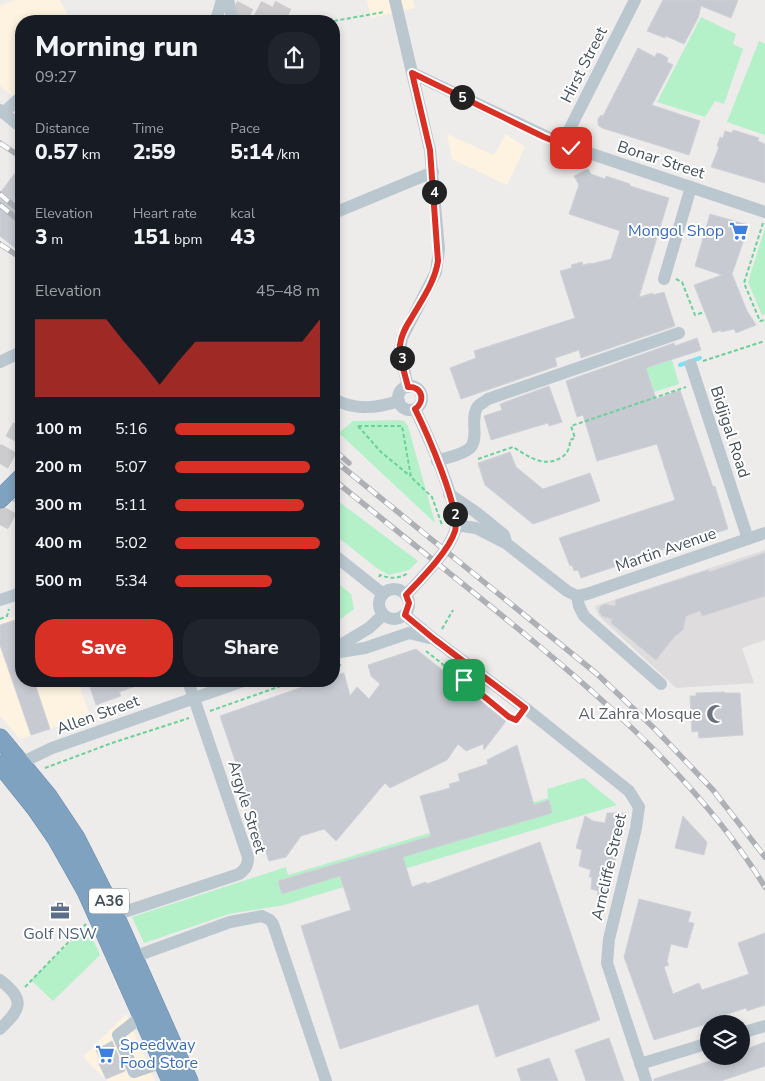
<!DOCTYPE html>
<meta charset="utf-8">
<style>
:root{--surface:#171b24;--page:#20242c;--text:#f1f3f6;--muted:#9ea1a6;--accent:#d93025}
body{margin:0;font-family:"Nunito Sans",sans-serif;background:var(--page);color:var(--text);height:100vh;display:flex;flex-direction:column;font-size:19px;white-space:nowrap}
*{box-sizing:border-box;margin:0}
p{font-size:16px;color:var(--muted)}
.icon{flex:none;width:28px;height:28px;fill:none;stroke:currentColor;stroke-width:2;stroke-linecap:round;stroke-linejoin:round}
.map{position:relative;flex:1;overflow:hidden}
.details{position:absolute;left:15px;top:15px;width:325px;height:672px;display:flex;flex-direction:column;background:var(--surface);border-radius:20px;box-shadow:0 2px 8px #0003}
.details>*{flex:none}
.buttons{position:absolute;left:700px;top:1015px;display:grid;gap:10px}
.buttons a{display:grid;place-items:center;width:50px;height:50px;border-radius:50%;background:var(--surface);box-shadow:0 2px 8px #0003;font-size:25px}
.pin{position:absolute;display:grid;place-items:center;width:42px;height:42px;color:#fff;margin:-21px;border-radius:10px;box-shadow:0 2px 8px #0006}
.km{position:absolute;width:25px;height:25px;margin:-12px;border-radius:50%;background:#222;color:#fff;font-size:14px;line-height:25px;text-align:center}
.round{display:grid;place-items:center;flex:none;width:52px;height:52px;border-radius:20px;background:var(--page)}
.overview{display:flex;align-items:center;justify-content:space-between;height:85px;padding:0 20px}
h1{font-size:28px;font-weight:800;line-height:38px}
.stats{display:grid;grid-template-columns:repeat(3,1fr);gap:8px;height:85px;padding:5px 20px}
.stats div{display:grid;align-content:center}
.stats b{font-size:21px;font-weight:800}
.stats small{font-size:14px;font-weight:400}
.stats p{font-size:14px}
.chart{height:140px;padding:10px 20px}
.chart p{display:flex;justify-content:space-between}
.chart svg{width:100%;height:90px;margin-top:5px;fill:var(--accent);opacity:.7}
.primary-button{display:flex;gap:10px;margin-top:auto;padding:10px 20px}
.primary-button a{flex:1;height:58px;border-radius:20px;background:var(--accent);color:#fff;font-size:20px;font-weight:800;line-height:58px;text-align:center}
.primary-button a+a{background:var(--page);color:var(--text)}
ul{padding:0 20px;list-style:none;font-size:16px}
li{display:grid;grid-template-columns:80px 60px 1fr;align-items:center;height:38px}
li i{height:12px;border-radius:6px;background:var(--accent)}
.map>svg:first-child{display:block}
.commercial{fill:#fdf3e0}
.education{fill:#dfdcdd}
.green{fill:#b4f1c8}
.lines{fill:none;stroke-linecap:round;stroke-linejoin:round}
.stream{stroke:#7ee0f1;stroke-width:4}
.building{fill:#c7cad1;stroke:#ced2d8}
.highway-tunnel{stroke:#ccccce;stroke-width:18;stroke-dasharray:18 9;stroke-linecap:butt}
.highway-casing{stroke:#6a8caa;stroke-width:19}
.path{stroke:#6ad198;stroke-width:2;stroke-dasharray:4 2.5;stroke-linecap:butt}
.minor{stroke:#bbc7cf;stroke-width:12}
.highway{stroke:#7ea2bf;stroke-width:18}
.rail-casing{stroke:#adb1b6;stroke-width:5.5}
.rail{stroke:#fff;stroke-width:4;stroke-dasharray:11;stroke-linecap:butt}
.route-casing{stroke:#fff;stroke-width:10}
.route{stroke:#d93025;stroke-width:6}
.labels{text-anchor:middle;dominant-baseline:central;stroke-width:4;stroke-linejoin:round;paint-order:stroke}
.shield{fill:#fff;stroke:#7b848c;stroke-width:1}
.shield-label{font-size:15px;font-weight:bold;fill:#43505a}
.street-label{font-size:16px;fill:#43505a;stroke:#fff}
.shop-label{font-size:16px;fill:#366cbe;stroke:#fff;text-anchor:end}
.worship-label{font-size:16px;fill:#5b616d;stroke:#fff;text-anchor:end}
.service-label{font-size:16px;fill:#4e5e75;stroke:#fff}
</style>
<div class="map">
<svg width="765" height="1081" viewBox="0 0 765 1081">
<rect width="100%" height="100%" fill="#eeebeb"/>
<!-- commercial -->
<g class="commercial">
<path d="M14,0H60L71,21H21V104L0,86V6Z"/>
<path d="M367,0H413L415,8L371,18Z"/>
<path d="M447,134L494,155L506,134L525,147L507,185L452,159Z"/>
<path d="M21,614V681H78L90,716L20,739L0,716V621Z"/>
<path d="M126,1014L155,1081H107L83,1057Z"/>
</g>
<!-- education -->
<path class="education" d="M765,550V640L742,648L754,683L676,688L599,616L595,606Z"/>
<!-- green -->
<g class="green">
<path d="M701,17L736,34L733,44L743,49L724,104L715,101L705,117L657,102Z"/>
<path d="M759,41L765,44V135L727,122Z"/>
<path d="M765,228V314L762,315L748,282Z"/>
<path d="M672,360L679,384L654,392L646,368Z"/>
<path d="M397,420L404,421L408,426L435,523L339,433L353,421Z"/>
<path d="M334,498L418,561L409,570L389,575L378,569L334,534Z"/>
<path d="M334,580L351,594L354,609L334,624Z"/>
<path d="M584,778L617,805L284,905L229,914L144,943L132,917L286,867L288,875L548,798L547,789Z"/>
<path d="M87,926L100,955L53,1001L31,980Z"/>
</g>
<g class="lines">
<!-- stream -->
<path class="stream" d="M680,365L700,358"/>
</g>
<!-- building -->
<g class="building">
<path d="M663,0H738L731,18L701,6L698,18L684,44L666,36L665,38L647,31Z"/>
<path d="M638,48L655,57L657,53L661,54L668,58L667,62L673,65L652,105L700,121L689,155L602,128L598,125V119L601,115L603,116Z"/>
<path d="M733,130L759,138L758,141L765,144V183L711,167L719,147L717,146L720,137L723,138L725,131L732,133Z"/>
<path d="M588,169L591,174L605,179L606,176L630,184V186L669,198L639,297L653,293V295L664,292L675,326L581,358L579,350L555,358L557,366L461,399L450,368L476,358L474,351L575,318L560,271L572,268L571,265L582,262L583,265L591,263V264L611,259L620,231L569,214L579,185L574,176Z"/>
<path d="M15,173L21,178V253L0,236V193Z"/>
<path d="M710,214L745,224V227L748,228L732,274L747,311L756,325L736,333L734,329L721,332V330L713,333L694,285L722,275L695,266Z"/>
<path d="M697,338L701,350L646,368L656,399L680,390L713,487L715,486L728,529L647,554V556L581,578L578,570L574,571L572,565L570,566L559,538L675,500L657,444L597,461L583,415L577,417L566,381L674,343L675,346Z"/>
<path d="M549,386L562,422L549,426L548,423L491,440L484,416L502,410L500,404Z"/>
<path d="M510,452L516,467L543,489L590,473L600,501L533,524L485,485L478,463Z"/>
<path d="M765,553V596L702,616L700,611L686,616L683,630L674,637L656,660L611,623L612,619L602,616L599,612L600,607L604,604L615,606L616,600L708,570L709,572Z"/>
<path d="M15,620L21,641V681H34L50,729L31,735L0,645V625Z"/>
<path d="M416,649L506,721L484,750L483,744L466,751L458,744L447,760L390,788L385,783L336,841L324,829L301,836L286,857L269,861L220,716L319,681H334V676L344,673L350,696L357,687L369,699L380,684L371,676L368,665Z"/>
<path d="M88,681H145V683L119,692L121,696L96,705Z"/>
<path d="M724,692L725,693H740L743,735L699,738L698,731L692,732L690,696H696V693Z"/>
<path d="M517,745L534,805L549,800L552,813L403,857L412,887L426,882L427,884L540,842L600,1020L496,1057L478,1004L340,1049L301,926L351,910L340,876L282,894L278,881L431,836L420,796L450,788L449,784L460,781L458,774L488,764L487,760Z"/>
<path d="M607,813H627L605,903L597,899L598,891L591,889L592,877H589L591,870L579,866L582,850L576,848L585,816L593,821L605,823Z"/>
<path d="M683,816L707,842L704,855L675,848Z"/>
<path d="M639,899L691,912L688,922L694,923L687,948L671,944L667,961L669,965L664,967L673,994L699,983L702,990L749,974L738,943L765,933V1005L747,1011L746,1008L712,1019L713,1022L654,1040L624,957Z"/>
<path d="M609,1038L624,1081H586L575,1050Z"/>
<path d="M112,1041L125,1071L106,1079L99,1064L102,1063L96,1050Z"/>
<path d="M765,1042V1066L721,1081H654V1079L725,1056H741V1051Z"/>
<path d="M549,1058L558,1081H521L517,1069Z"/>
</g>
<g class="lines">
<!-- highway-tunnel -->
<g class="highway-tunnel">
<path d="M237,21L248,0"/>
<path d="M261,21L272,0"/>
<path d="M275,21L286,0"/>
<path d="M0,464L21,427"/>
<path d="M0,525L21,487"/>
</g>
<!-- highway casing -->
<g class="highway-casing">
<g id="highway">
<path d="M0,499L21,478"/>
<path d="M0,738L48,796L76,838L115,915L189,1081"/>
<path d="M0,764L36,809L56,838L86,891L171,1081"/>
</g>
</g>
<!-- path -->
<g class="path">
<path d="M334,21L384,12"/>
<path d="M763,223L744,283L760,321L765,320"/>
<path d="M676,279L682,282L695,315L704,312"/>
<path d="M703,361L765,341"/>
<path d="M358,426H402L411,477L432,497L442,525"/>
<path d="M358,426L381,452L410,476"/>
<path d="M478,459L513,447C528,456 544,469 562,457C568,453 570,447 570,440L575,438L571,426L686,387"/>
<path d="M379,577L380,575C391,579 398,579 408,573"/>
<path d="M0,619L7,616L9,609"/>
<path d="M442,629L453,610"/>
<path d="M426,651L509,717L516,720L517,719"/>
<path d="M334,668L341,665"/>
<path d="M210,711L295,681"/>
<path d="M45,768L112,743L189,718"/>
<path d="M25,987L86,924"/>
</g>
<!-- minor -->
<g class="minor">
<path d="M228,0L233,21"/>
<path d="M395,0L430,150L439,249L436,272L402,338L400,351L408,387"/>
<path d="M213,21L217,17L222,0"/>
<path d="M412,73L562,144L765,212"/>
<path d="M0,110L21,127"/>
<path d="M3,113L21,97"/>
<path d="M562,144L635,0"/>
<path d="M334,213L433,172"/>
<path d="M664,279L691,187"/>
<path d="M0,362L21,352"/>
<path d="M691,365L748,539"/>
<circle cx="410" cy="398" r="12"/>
<path d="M334,399C355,411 377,408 399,401"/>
<path d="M437,461C447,457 463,455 470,448C480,438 469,418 478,406C481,404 485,401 488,399L679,333"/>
<path d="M449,494L477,513L504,535L506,542"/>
<path d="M456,525L476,528L507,544L567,591L577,596L579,606L584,616L661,684"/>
<path d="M334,555L383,594"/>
<circle cx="394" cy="604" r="15"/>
<path d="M406,595C420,580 449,551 455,531C462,509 426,432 415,409"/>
<path d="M577,596L587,594L765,533"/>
<path d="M0,600L21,593"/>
<path d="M405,615L434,639L525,708L629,791L639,807L636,828L609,939L607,963L646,1081"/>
<path d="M334,649L369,628L383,615"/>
<path d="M334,653L365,648L409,633L429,638"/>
<path d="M21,763L52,748L243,681"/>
<path d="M115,915L239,874C246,869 248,865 248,857L188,681"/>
<path d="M128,959L230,922L262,916L270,920L273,924L326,1081"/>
<path d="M0,980C26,1000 21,1009 0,1029"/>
<path d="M142,1016L118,1035L134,1072L163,1062"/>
<path d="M741,1033L765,1026"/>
<path d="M640,1064L709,1043"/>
</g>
<!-- highway -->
<use href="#highway" class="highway"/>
<!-- rail casing -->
<g class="rail-casing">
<g id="rail">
<path d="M0,143L21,157"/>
<path d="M0,194L21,212"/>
<path d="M0,205L21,222"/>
<path d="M0,244L21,258"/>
<path d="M334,450L349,463"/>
<path d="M334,460L597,674L656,730L713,790L765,857"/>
<path d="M334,480C382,519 430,558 479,597C582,680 695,773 765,887"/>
</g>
</g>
<!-- rail -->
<use href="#rail" class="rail"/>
</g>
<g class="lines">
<!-- route casing -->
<g class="route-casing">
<path id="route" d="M464,680L509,717L516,720L525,708L434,639L405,615L409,603L406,595C420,580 449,551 455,531C461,510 426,431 415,409C426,401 422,386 408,387C405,374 399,358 400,345C401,334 407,325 412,317C423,298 435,281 438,261L430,150L412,73L544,137L571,148"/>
</g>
<!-- route -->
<use href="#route" class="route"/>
</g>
<!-- icons -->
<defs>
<g id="supermarket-bare" transform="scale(1.5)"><path d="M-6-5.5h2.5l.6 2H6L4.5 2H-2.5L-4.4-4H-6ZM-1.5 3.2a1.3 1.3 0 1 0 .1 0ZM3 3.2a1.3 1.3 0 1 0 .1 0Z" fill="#3f7fe0" stroke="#fff" stroke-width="2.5" paint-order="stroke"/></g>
<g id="mosque-bare" transform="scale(1.5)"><path d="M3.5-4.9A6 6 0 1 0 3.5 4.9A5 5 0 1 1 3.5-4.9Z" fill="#6b7280" stroke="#fff" stroke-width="2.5" paint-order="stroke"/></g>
<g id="office-bare" transform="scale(1.5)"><path d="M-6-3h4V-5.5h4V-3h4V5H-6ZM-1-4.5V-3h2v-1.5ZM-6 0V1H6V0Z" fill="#5c6f8a" stroke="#fff" stroke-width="2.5" paint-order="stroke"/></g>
</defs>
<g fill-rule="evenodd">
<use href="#supermarket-bare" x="739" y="231"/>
<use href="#mosque-bare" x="716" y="714"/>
<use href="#office-bare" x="60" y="911"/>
<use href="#supermarket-bare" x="105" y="1054"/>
</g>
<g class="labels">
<!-- shield labels -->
<rect class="shield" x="89" y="888.5" width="40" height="25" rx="4"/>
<g class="shield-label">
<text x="109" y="901">A36</text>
</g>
<!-- street labels -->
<g class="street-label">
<text transform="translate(584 65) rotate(-63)">Hirst Street</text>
<text transform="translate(661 160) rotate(18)">Bonar Street</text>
<text transform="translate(730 432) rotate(72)">Bidjigal Road</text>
<text transform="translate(666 550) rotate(-19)">Martin Avenue</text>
<text transform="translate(98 715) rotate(-20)">Allen Street</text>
<text transform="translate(247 807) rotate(73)">Argyle Street</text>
<text transform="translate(609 867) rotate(-77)">Arncliffe Street</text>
</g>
<!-- shop labels -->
<g class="shop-label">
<text x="724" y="231">Mongol Shop</text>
<text x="120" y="1045" text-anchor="start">Speedway<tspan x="120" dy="18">Food Store</tspan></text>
</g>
<!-- worship labels -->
<g class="worship-label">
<text x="701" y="714">Al Zahra Mosque</text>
</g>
<!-- service labels -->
<g class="service-label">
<text x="60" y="934">Golf NSW</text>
</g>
</g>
</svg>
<div class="buttons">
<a><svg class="icon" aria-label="layers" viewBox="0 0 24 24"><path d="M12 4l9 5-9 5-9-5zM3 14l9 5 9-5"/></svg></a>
</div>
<div class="pin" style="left:464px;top:680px;background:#1e9e55"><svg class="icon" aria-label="arrive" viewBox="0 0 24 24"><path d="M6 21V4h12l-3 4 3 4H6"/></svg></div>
<div class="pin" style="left:571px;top:148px;background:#d93025"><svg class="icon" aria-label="check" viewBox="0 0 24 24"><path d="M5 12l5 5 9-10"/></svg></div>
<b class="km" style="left:455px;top:514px">2</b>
<b class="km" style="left:402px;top:358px">3</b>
<b class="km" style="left:434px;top:192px">4</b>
<b class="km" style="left:462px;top:97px">5</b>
<section class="details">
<div class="overview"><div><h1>Morning run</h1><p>09:27</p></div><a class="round"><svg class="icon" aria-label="share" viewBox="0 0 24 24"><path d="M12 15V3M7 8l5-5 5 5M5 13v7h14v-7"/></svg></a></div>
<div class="stats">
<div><p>Distance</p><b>0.57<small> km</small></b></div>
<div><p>Time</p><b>2:59</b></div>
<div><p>Pace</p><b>5:14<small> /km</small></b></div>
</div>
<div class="stats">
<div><p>Elevation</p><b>3<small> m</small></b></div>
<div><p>Heart rate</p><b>151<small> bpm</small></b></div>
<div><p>kcal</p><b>43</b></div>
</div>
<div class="chart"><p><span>Elevation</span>45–48 m</p>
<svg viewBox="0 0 160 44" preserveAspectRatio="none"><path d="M0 44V6L10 6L20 6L30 6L40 6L50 17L60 27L70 38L80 27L90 17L100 17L110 17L120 17L130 17L140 17L150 17L160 6V44z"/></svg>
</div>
<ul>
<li><b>100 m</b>5:16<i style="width:83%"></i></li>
<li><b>200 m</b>5:07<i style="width:93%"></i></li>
<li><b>300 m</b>5:11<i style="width:89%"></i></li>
<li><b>400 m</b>5:02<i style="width:100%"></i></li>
<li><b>500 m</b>5:34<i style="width:67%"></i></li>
</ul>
<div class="primary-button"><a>Save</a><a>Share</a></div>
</section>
</div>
